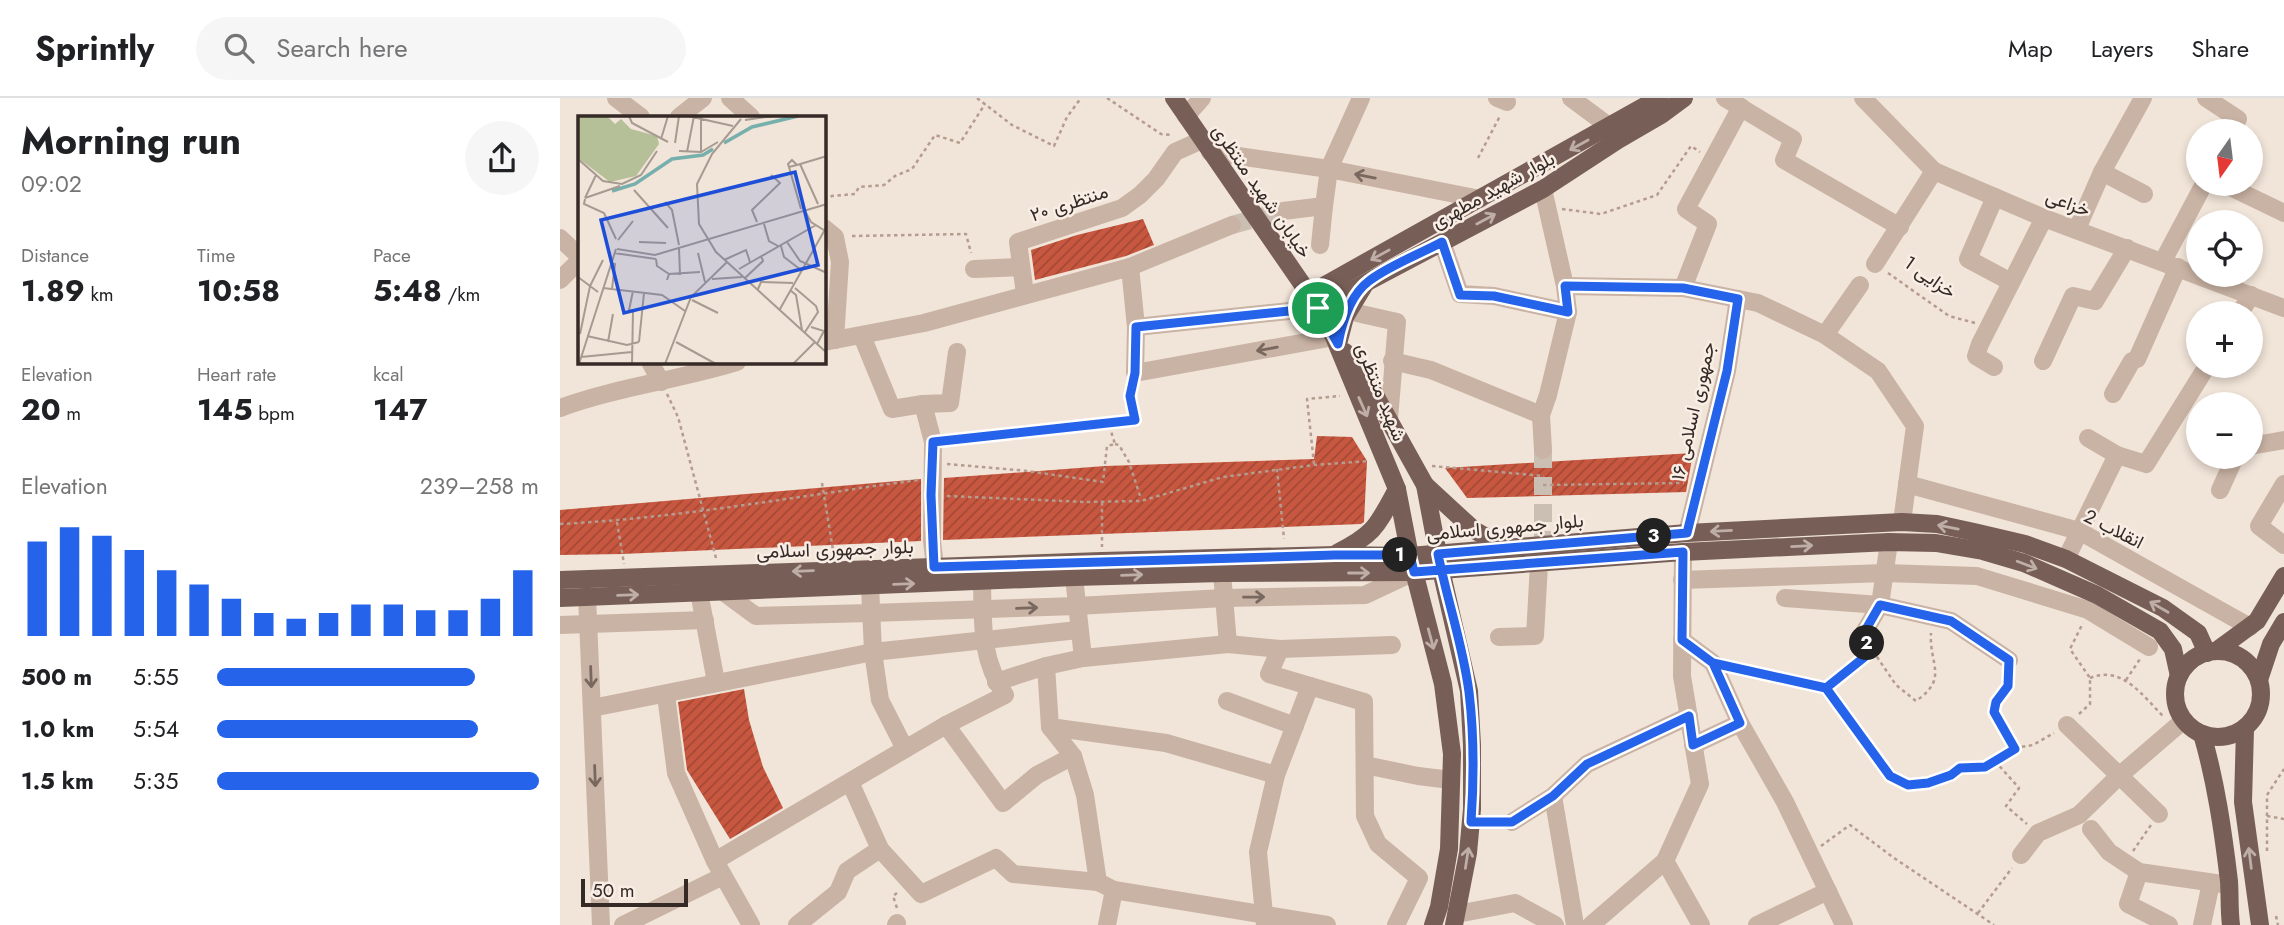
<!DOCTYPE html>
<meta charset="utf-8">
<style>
:root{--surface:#fff;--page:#f6f6f6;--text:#202124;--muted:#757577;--line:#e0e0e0;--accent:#2563eb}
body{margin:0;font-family:Jost,Vazirmatn,sans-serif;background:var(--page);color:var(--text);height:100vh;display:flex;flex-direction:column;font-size:26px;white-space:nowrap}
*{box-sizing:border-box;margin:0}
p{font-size:23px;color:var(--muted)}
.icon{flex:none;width:38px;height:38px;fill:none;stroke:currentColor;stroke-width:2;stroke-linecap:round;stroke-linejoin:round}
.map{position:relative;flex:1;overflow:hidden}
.side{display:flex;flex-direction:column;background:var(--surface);width:560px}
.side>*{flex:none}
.needle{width:46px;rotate:194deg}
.fabs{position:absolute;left:1626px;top:21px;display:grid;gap:14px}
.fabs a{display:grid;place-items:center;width:77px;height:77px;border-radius:50%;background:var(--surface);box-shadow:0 4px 10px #0003;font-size:35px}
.scale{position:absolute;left:21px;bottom:18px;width:107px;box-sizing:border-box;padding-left:7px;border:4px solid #352a26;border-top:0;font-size:19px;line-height:24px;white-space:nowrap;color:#352a26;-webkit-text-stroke:5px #f9eee5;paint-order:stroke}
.pin{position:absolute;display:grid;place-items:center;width:60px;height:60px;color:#fff;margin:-30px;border:4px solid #fff;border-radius:50%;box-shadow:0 2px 7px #0007}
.km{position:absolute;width:35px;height:35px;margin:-18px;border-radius:50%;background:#222;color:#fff;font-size:19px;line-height:35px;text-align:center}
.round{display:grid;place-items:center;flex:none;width:74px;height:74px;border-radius:37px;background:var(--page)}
.summary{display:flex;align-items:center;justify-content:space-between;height:119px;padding:0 21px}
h1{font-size:38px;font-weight:700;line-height:52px}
.stats{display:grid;grid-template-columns:repeat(3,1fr);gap:10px;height:119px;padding:7px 21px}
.stats div{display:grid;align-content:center}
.stats b{font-size:30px;font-weight:700}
.stats small{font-size:19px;font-weight:400}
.stats p{font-size:19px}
.chart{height:196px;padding:14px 21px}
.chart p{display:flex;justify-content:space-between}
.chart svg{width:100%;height:126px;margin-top:7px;stroke:var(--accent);stroke-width:6}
ul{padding:0 21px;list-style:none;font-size:23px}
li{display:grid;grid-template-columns:112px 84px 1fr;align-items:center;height:52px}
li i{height:18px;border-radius:9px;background:var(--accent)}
header{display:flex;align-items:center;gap:42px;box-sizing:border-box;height:98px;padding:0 35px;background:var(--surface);border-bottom:2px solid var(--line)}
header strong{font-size:33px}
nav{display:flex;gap:38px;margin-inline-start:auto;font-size:24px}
.search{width:490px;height:63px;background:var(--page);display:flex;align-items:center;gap:18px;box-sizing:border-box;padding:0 24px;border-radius:38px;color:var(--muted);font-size:26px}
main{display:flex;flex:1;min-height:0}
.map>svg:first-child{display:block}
.building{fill:url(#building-hatch)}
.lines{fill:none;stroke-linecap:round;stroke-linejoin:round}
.minor-tunnel{stroke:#cbbfb4;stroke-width:18;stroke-dasharray:18 9;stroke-linecap:butt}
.path{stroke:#b59c8f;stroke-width:2.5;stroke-dasharray:3.5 3.5;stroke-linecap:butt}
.minor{stroke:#c9b3a4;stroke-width:18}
.major{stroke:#775f57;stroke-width:18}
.oneway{stroke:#beaea5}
.oneway2{stroke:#78685f}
.route-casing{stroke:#fff;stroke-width:14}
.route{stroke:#2563eb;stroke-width:9}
.labels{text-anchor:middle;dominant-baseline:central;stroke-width:5;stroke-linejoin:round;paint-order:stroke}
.street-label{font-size:19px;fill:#352a26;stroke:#f9eee5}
.inset-river{fill:none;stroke:#77afad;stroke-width:3.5}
.inset-road{fill:none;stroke:#a69a91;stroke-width:2}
.view{fill:#1d4ed8;fill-opacity:0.15;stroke:#1d4ed8;stroke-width:3.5}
.inset-edge{fill:none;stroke:#352a26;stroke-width:3.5}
</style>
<header>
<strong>Sprintly</strong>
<div class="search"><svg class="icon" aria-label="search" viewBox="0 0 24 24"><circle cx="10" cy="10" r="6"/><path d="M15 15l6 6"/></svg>Search here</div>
<nav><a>Map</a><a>Layers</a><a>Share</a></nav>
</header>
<main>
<section class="side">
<div class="summary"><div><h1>Morning run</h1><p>09:02</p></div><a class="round"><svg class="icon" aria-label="share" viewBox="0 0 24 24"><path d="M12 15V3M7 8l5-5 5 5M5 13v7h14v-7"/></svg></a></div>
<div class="stats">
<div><p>Distance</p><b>1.89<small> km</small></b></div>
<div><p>Time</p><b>10:58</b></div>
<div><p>Pace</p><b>5:48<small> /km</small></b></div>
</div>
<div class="stats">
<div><p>Elevation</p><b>20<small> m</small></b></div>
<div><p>Heart rate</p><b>145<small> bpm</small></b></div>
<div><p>kcal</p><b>147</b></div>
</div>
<div class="chart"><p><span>Elevation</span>239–258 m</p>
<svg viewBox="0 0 160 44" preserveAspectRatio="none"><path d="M5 44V11M15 44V6M25 44V9M35 44V14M45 44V21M55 44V26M65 44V31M75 44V36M85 44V38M95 44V36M105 44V33M115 44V33M125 44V35M135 44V35M145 44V31M155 44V21"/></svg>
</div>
<ul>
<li><b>500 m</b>5:55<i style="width:80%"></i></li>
<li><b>1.0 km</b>5:54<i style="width:81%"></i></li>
<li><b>1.5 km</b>5:35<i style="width:100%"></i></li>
</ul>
</section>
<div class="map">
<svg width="1724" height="827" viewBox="0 0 1724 827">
<defs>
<pattern id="building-hatch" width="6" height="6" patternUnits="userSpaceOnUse" patternTransform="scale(1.75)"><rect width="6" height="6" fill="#c85740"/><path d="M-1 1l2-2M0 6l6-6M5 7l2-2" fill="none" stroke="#a34835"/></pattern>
</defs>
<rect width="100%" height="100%" fill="#f1e4d8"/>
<!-- building -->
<g class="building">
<path d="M583,121L594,147L566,158L475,182L471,152L517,137Z"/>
<path d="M757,338L792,339L807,363L804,424L801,426L383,442L384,380L545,368L754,361Z"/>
<path d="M1133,355L1126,394L907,400L885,370Z"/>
<path d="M361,381V443L62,456L0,457V412Z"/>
<path d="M184,591L189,622L203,669L223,710L170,741L127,672L118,604Z"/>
</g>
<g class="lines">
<!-- minor-tunnel -->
<g class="minor-tunnel">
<path d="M672,127L723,113"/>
<path d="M983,352V447"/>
</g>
<!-- path -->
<g class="path">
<path d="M417,0L452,27L494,48L507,19L521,0"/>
<path d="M547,0L601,36L611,37"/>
<path d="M918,60L940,18"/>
<path d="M264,101L272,98L295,96L299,89L324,87L335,78L352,71L375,37L400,45L425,6"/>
<path d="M1002,111L1041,116L1097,97L1131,48L1140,54"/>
<path d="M292,138L406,136L411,155"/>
<path d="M1328,175L1389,218L1415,225"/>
<path d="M107,296L118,319L156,460"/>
<path d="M390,342L575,322L570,298L572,288"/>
<path d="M555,346L559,347L569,364L581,401"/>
<path d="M387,366L468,373L543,384L547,348L555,346L548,324"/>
<path d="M754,366L747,301L780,298"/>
<path d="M872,368L984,378"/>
<path d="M717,371L724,441"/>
<path d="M262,385L274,458"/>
<path d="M983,387L1124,385"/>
<path d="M387,398L526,404L581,403L663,379L754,367L809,363"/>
<path d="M542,404V449"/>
<path d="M57,424L64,466"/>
<path d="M0,426C120,420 239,398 358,382"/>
<path d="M1310,550L1313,553L1266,590L1330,678L1347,687L1368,686L1391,677L1400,670L1425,669L1455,651L1434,614C1438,596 1447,595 1448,575"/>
<path d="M1313,553L1336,587L1356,603C1389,580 1369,567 1371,535"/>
<path d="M1174,569L1266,590"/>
<path d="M1530,580C1562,567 1582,597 1603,618"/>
<path d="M1566,582L1580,561"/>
<path d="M1519,616L1530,606V580L1510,551L1523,525"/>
<path d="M1455,650L1473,647L1494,635"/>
<path d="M1435,663L1459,690L1446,708L1467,726"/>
<path d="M1707,718L1724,721"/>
<path d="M1261,748L1290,727L1334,760L1434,827"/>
<path d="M1573,753L1591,727"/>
<path d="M1707,753V697L1724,671"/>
<path d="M337,795L333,798L337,810"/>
<path d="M1418,815L1452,770"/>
<path d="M1716,818L1718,827"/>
</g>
<!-- minor -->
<g class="minor">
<path d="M56,0L81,19"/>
<path d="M170,0L191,19"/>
<path d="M937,0L947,4"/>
<path d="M1011,0L1050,29"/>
<path d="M1165,0L1233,41L1224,62L1340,129"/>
<path d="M1303,0L1374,73L1484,120L1724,210"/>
<path d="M1646,0L1678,21L1671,33"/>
<path d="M626,18L642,0"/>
<path d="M119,19L143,0"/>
<path d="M650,54L769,71L920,101"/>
<path d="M1542,74L1584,96"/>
<path d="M1664,86L1724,115"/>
<path d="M1435,99L1408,161L1451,184"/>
<path d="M723,113L764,108L769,71L801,0"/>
<path d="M264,130L275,139L280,164L275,242"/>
<path d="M1517,131L1542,74L1583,0"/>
<path d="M0,140L19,158"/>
<path d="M882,144L900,196L934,198L1008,214"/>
<path d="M760,147L764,108"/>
<path d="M1603,163L1644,86"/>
<path d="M1315,166L1374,73"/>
<path d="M570,169L576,229L575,275L774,239"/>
<path d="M414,171L461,169"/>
<path d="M0,182L19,163"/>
<path d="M1005,188L1123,190L1198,205L1265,237L1300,187"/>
<path d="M1123,190L1148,126L1126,111L1181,9"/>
<path d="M465,196L458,144L562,110L580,97L596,81L615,54L642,42"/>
<path d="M788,213L837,224L829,321"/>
<path d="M1680,215L1691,197"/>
<path d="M576,229L758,210"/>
<path d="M1265,237L1318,273L1355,328L1342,424"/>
<path d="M302,238L332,311L363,306L373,344L372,443L375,469"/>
<path d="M264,244L364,225L570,169L672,127"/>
<path d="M832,263L871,272L981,317"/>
<path d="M1483,263L1513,198L1535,203L1567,150"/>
<path d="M90,264L101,284"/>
<path d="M1434,269L1416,258L1420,246L1484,120"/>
<path d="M1553,296L1572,263L1577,261L1618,169"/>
<path d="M363,306L390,305L397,254"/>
<path d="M0,310C57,289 119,282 177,264"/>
<path d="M1528,340L1557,357L1586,366L1647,268"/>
<path d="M1690,348L1724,342"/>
<path d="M983,352L981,317L988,297L1008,214L1005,188L983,91"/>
<path d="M1347,386L1519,433L1690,529"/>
<path d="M1724,386L1699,428L1724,447"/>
<path d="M1660,392L1675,359"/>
<path d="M1127,435L1167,273L1178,201"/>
<path d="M1123,454L1122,578L1140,686L1105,763L1141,827"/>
<path d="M1506,461L1557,357"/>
<path d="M662,475L668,546"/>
<path d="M514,479L523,560"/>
<path d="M1122,482L1325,475L1417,478L1528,512L1589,549"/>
<path d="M310,487L313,554L320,602L345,651"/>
<path d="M162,493L196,518L311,515L517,508L664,500L805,497L854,474"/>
<path d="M139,494L156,584"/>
<path d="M27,498L41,827"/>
<path d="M1225,500L1320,507L1391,523L1449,562"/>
<path d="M0,527L145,522"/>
<path d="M1302,538L1320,507L1329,444"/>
<path d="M939,539L975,538L979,466"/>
<path d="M1122,542L1153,565L1180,625L1133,647"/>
<path d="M720,551L709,576L804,604L805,718L818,746L859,780L836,827"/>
<path d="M486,568L490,629L606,645L716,677"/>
<path d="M436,584L486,568L523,560L668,546L720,551L832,547"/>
<path d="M106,597L116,675L155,763"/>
<path d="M667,603L735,628"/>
<path d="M32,610L313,554L518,532"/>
<path d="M1180,625L1225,704L1284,827"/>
<path d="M386,627L443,705L477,677L513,658"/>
<path d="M1507,627L1599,716"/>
<path d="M490,629L513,658L525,697L538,784"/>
<path d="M805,667L858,678L891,682"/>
<path d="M290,684L320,751L361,796L436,760L453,776L538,784L554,792L767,827"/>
<path d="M993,698L1015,827"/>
<path d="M952,724L993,698L1027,666L1129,618"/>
<path d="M1531,731L1549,754L1579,774L1669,787"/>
<path d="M1461,757L1478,735L1519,717L1559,678L1624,622"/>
<path d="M1579,774L1568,806L1609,827"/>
<path d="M897,816L955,805L995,827"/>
<path d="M63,827L163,778"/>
<path d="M191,827L155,763L386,627L445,597C420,560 423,525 422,482"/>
<path d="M237,827L278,794L287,773L320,751"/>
<path d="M336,827L337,825"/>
<path d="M547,827L554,792"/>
<path d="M705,827L698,754L716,677L750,588"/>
<path d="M1031,827L1105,763"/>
<path d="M1197,827L1268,793"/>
<path d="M1642,827L1651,785"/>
</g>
<!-- major -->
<g class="major">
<path d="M614,0L749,196L774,239L837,391L850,458L883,586L892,656L889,751L879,809L873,827"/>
<path d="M749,196L1099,0"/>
<path d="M758,210L983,91L1058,42L1101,17L1124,0"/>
<path d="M778,246L785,219L805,186"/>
<path d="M785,254L801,272L865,387L881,472L909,593L912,647V711L908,755L894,827"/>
<path d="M865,387L914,432L944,449"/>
<path d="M777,455C815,436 817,428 837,391"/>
<path d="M0,482L542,463L775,457L850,458L1127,435L1342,424L1377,426L1414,434L1465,446L1506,461L1603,510L1638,535L1647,555"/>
<path d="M0,500L514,479L662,475L854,474L1123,454L1329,444L1376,445L1423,453L1464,465L1537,497L1600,533L1613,551L1619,578"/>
<path d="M1656,553L1697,523L1724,478"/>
<circle cx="1658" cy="596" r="43"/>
<path d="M1699,582L1711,546L1724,524"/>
<path d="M1685,631L1683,704L1700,827"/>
<path d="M1642,636C1656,684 1663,733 1669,783C1670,798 1669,812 1671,827"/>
</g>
</g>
<!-- one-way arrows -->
<defs><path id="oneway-shaft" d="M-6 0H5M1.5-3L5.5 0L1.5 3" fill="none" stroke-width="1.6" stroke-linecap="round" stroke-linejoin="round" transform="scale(1.75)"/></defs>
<g class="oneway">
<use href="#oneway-shaft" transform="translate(1019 47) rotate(151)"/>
<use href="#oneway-shaft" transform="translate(926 121) rotate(-28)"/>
<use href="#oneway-shaft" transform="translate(820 157) rotate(151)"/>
<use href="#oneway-shaft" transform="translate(803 309) rotate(66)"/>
<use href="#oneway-shaft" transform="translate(1388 429) rotate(-169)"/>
<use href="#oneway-shaft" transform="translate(1161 433) rotate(177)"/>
<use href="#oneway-shaft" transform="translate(1242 448) rotate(-3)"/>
<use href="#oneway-shaft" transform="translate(1467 467) rotate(21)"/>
<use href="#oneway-shaft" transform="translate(243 473) rotate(178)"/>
<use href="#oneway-shaft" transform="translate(799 475)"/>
<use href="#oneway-shaft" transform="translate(572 477) rotate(-2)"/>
<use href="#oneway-shaft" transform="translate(344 486) rotate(-2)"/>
<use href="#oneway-shaft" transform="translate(68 497) rotate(-2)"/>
<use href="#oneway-shaft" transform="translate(1599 509) rotate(-150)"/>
<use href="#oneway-shaft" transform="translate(871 541) rotate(75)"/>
<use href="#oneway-shaft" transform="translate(907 760) rotate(-81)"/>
<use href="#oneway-shaft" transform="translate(1690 760) rotate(-97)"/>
</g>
<g class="oneway2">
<use href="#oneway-shaft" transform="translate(805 78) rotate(-169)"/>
<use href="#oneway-shaft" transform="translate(707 251) rotate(170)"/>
<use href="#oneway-shaft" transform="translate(694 499) rotate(-1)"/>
<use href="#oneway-shaft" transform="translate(467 510) rotate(-2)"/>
<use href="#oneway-shaft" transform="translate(31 579) rotate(88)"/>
<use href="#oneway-shaft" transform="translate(35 678) rotate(88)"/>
</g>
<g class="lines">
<!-- route casing -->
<g class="route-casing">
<path id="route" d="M758,210L576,229L575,275L570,298L575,322L373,344L371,397L374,469L775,457H850L854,474C944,467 1033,461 1123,454L1122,542L1153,565L1266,590L1330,678L1348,687L1368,685L1391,677L1400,670L1425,669L1455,651L1434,614L1436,604L1448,588L1449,562L1391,523L1320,507L1302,538L1312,553L1266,590L1153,565L1180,625L1133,647L1129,618L1027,666L993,698L952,724H911C914,681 914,636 909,594C903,547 887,502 878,456L1127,435L1167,273L1178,201L1123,190L1005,188L1008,214L934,198L900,197L882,144C860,156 828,168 809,183C790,197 782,225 778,246L758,210"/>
</g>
<!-- route -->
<use href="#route" class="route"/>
</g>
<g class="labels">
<!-- street labels -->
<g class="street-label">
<text transform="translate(933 92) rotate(-29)">بلوار شهید مطهری</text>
<text transform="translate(702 93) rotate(55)">خیابان شهید منتظری</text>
<text transform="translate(509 105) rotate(-18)">منتظری ۲۰</text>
<text transform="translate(1508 105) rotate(20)">خزاعی</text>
<text transform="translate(1370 179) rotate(35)">خزایی 1</text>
<text transform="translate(821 294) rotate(68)">شهید منتظری</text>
<text transform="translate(1133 313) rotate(-77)">جمهوری اسلامی ۱۶</text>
<text transform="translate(945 429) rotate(-5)">بلوار جمهوری اسلامی</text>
<text transform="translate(1554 431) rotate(27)">انقلاب 2</text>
<text transform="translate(275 451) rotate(-2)">بلوار جمهوری اسلامی</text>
</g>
</g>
<!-- overview -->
<g transform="translate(18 18)">
<rect width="248" height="248" fill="#f1e4d8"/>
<path d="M0,0H29L37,8L43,3L53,13L79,20L81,28L58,60L32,66L0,42Z" fill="#b6c098"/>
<path class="inset-river" d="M146,27L174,11L220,0M34,75L57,68L94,43L125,39L135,33"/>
<path class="inset-road" d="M51,0L54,7L90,26M110,0L155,10M163,3L134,38L119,68L121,108L138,136L249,237M167,4L195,0M83,23L90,0M97,27L101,0M101,35L123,36L140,26M109,36L116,0M123,36V0M0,43L25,65L44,68L63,59L79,35M214,44L219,49L211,51L210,48ZM222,48L240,88M219,49L249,40M211,51L223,93M56,74L90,112M7,82L42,70M7,82L18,59M7,83L6,88L26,97L38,123M87,86L94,94L101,129M227,95L233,106L249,116M179,106L174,94L202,67L193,59M186,108L191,125L200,130M40,124L55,105M61,126L88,127M209,126L222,145L249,157M203,130L206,141L223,154M101,132L102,159M39,133L77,139L249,88M36,137L78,143M120,137L127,166M78,143L79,150L91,158M146,144L168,134L172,146M33,147L37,148L34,173M161,153L238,109M0,161L20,176M167,162L185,145L183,140M134,163L164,161M89,164L91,158L122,156M25,172L84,179L107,195M217,172L238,190L240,196L227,216M180,173L183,166L215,167M212,174L218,179L224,214M114,184L140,197M202,193L249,110M233,211L246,215L239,228M2,218L12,170L25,144M9,220L49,229L61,226M30,226L35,198M61,226L66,177M98,226L138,248M3,241L54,236M1,248L38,133M54,248L55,195L51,194L55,175M87,248L113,181L149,146M215,248L237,226"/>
<path class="view" d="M217,56L240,149L46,197L23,104Z"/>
<rect width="248" height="248" class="inset-edge"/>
</g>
</svg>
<div class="fabs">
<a><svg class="needle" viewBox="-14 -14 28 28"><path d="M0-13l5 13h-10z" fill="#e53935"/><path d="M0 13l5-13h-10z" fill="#757577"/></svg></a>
<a><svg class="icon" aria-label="locate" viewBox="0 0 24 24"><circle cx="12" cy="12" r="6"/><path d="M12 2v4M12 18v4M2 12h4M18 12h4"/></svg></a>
<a>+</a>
<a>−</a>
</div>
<div class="scale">50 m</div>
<div class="pin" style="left:758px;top:210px;background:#1e9e55"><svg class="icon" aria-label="arrive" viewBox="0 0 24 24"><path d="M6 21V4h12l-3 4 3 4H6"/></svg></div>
<b class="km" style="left:840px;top:457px">1</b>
<b class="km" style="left:1307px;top:545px">2</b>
<b class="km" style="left:1094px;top:438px">3</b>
</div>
</main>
